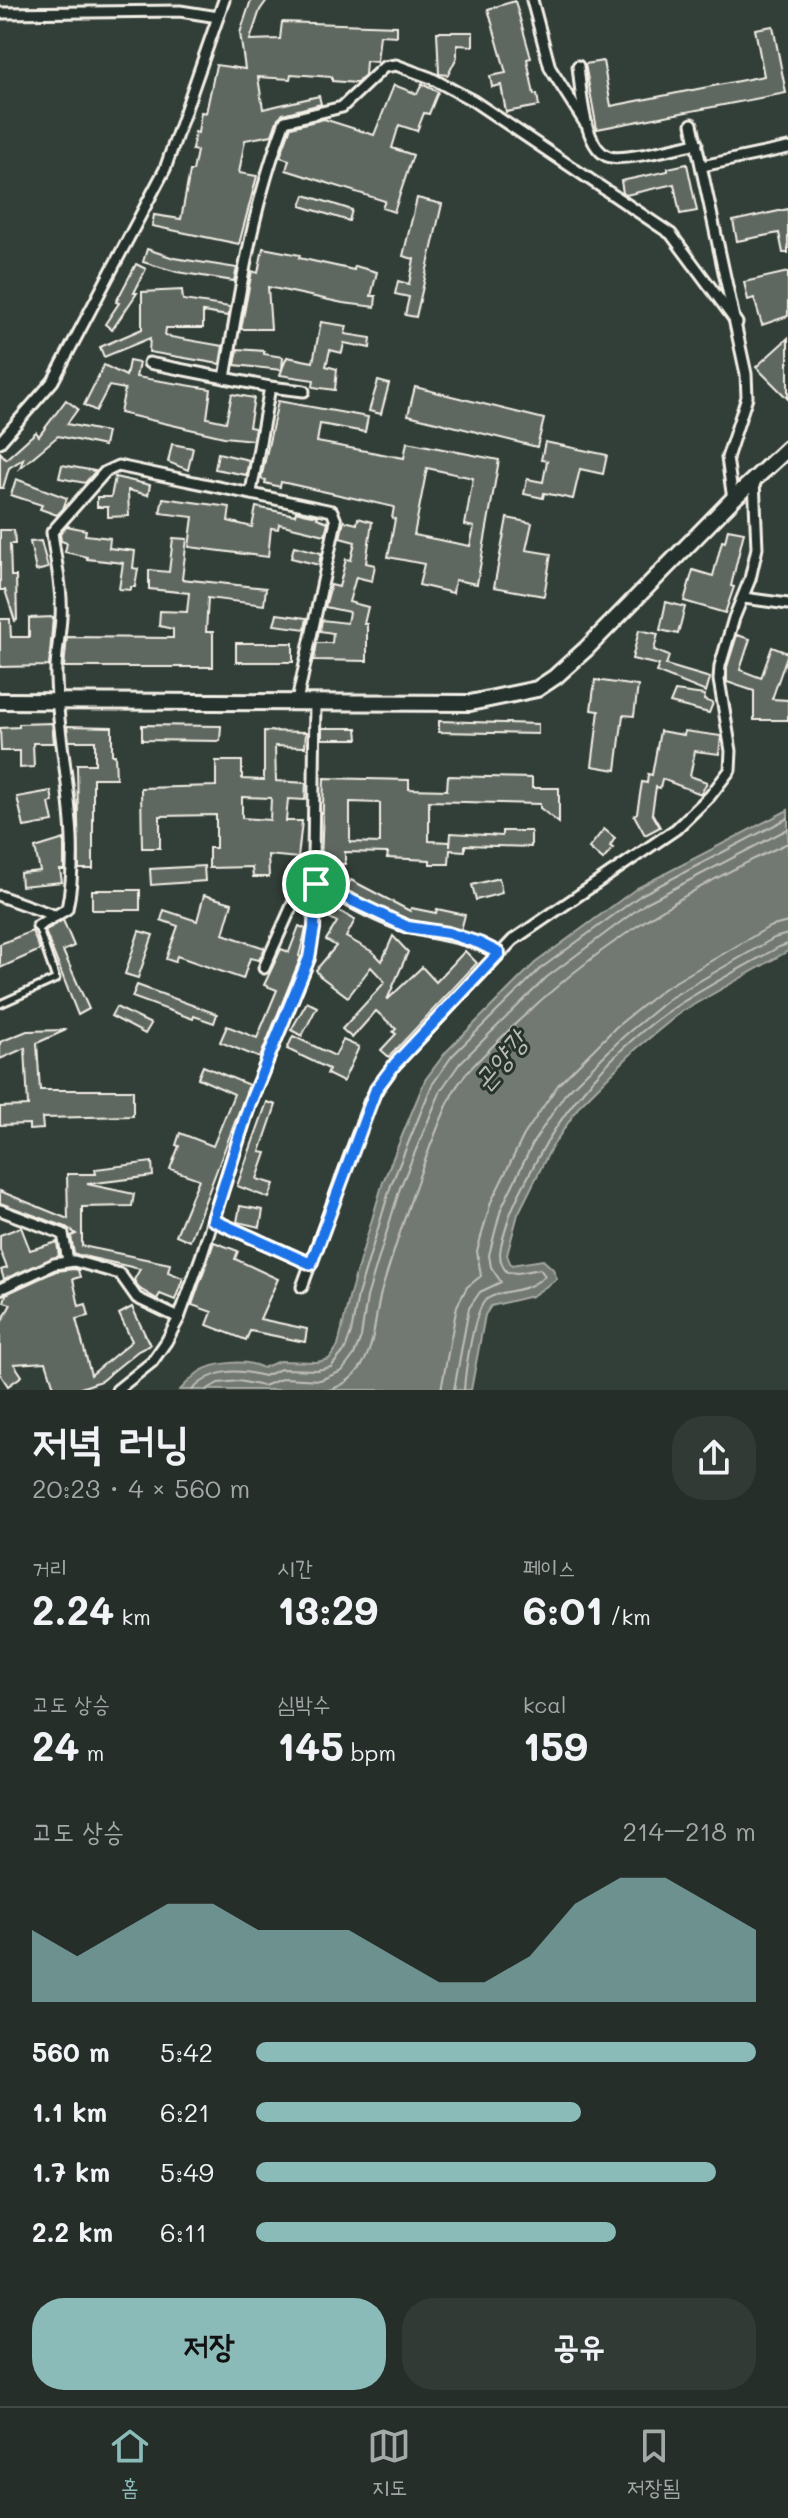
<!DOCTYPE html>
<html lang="ko">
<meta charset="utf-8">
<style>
:root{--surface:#262e2a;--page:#323a36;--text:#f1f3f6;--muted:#a4a8a8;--line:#424a47;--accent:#8bbbb9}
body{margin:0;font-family:Mali,"Poor Story",sans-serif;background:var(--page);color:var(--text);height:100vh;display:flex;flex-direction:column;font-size:30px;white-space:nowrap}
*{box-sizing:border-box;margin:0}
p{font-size:26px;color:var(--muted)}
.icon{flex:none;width:44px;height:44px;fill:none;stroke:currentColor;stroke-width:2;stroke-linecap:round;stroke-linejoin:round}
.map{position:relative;height:1390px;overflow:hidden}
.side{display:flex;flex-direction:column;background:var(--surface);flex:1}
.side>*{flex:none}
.pin{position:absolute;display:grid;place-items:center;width:68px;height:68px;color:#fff;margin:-34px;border:4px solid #fff;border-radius:50%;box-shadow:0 2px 8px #0007}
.round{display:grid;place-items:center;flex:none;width:84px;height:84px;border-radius:32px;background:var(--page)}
.overview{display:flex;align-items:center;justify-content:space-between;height:136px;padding:0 32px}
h1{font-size:44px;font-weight:800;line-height:60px}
.metrics{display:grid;grid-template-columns:repeat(3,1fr);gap:12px;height:136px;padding:8px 32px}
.metrics div{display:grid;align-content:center}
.metrics b{font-size:40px;font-weight:800}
.metrics small{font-size:22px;font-weight:400}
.metrics p{font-size:22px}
.chart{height:224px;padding:16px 32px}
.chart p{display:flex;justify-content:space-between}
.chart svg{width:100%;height:144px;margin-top:8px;fill:var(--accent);opacity:.7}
.primary-button{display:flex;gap:16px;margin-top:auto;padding:16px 32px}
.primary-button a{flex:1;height:92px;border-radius:32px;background:var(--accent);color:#111;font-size:32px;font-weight:800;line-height:92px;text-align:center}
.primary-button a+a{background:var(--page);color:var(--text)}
ul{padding:0 32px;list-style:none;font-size:26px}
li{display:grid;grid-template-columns:128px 96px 1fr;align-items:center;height:60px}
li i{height:20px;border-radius:10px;background:var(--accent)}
.tabs{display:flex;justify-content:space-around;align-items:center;height:112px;border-top:2px solid var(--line);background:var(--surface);font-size:22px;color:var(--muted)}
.tabs a{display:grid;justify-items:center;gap:4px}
.tabs .selected{color:var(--accent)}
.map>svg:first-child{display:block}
.water{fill:#727972;stroke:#a6a9a1;stroke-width:2}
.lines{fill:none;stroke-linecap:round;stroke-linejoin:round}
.shore{stroke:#c0c1b9;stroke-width:2}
.building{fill:#5f6861;stroke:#f4f1e8;stroke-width:2;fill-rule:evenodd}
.lane-casing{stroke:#f4f1e8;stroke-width:11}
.street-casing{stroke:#f4f1e8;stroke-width:15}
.secondary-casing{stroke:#f4f1e8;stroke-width:20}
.lane{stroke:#26332d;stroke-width:5}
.street{stroke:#26332d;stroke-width:9}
.secondary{stroke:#26332d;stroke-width:14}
.route-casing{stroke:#fff;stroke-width:16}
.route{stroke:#1a73e8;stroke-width:10}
.labels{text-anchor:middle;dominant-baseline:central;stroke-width:6;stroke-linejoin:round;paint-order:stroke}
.water-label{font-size:28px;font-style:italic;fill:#babbb3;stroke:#26332d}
</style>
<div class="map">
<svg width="788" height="1390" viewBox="0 0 788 1390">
<rect width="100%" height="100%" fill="#323e38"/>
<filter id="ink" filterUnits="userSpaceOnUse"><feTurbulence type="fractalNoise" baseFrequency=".0125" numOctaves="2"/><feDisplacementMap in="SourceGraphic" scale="16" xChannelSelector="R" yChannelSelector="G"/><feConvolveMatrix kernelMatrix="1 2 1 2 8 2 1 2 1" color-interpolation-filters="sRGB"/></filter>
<g filter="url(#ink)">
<!-- water -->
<path class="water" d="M788,810V951L681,1012L636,1049L580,1105L550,1150L518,1214L507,1255L511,1265L543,1260L553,1269L557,1279L532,1296L491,1306L485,1315L471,1390H180C186,1384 192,1377 199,1372C214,1362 247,1359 263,1368L279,1361L317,1362L329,1359L338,1346L350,1294L383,1182L425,1080L446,1052L535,963L637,888Z"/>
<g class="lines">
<!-- shore -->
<g class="shore">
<path d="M192,1390C214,1368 236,1369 264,1376L281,1369L317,1370L331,1367L345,1350L351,1333L358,1295L391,1185L432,1085L452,1056L540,969L641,895L788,818"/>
<path d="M206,1390L218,1383L239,1381L263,1386L284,1378L320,1380L342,1371L354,1355L361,1337L367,1297L400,1188L441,1090L460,1063L547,977L646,903L788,829"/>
<path d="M329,1390C346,1385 357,1375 365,1360C376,1338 375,1312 382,1289C402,1225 422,1162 449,1101C459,1077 481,1058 499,1040C584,954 678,893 788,843"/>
<path d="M441,1390L457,1306L467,1287L481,1276L477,1251L491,1202L524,1135L558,1085L616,1027L663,989L769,927L788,922"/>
<path d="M454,1390L469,1308L480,1292L501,1282L491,1267L489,1255L501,1209L534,1141L565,1094L624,1036L670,998L774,938L788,934"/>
<path d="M464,1390C465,1373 474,1307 487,1299C506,1287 522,1296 545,1276L540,1269L518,1273L507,1272C493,1258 504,1237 508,1221C513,1203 523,1187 531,1171C563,1106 618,1044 678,1005C711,984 745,966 779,947L788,944"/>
</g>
</g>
<!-- building -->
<g class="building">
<path d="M251,0H267L260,10L250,40L280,39L282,22L397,26V36L380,35L377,62L366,61L365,75L356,83L332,81V77L291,74L290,79L258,77L263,109L319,96L321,104L283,114L278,118L272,135L245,140L239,173L257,176L239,244L152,226L154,215L181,219L190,171H193L197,151L192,150L195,132L198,133L201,112L206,113L216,65L245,69L240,33Z"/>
<path d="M515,1L531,58L527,59L534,95L537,94L539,106L506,112L501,85L492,87L490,76L506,73L488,9Z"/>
<path d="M773,26L786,93L597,129L585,64L603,61L611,106L764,76L755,29Z"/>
<path d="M437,32H473V46L457,45V57L448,75L439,74Z"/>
<path d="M422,84L438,92L429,114L424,113L417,131L399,125L392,148L413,155L394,212L382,208L385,201L286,170L289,160L280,157L291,127L324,119L374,135L394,85L417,94Z"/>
<path d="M687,164L697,211L680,214L674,184L626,195L623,193L621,181L668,171V168Z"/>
<path d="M305,195L352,210L349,221L301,206Z"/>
<path d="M417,198L442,204L416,317L405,315L409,297L395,294L398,281L409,284L414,259L403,256Z"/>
<path d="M788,209V253H783L779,233L737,241L733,221Z"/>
<path d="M263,248L300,255L299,258L354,270L355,266L377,272L371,296H376L375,307L343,303L268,287L271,329H241L252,271L258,273Z"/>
<path d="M147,249L174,258L237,268L234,281L177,272L143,262Z"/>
<path d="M136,264L146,269L134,293H137L112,330L105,324L119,303L116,302Z"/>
<path d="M788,272V316L762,325L754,298L748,300L744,282Z"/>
<path d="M182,290L183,300L230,307L228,316L203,312V328H166L165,336L223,346L220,364L149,352L150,338L104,357L100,347L142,329V292Z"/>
<path d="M321,322L347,326L345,334L371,338L370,348L344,343L342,353L330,350L326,366L337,369L335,390L313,387L314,380L280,375L282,370L235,365L238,349L264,351V354L283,357L282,369L287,357L313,362Z"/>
<path d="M788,338V399L756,367Z"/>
<path d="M129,361L139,363L136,377L211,389L207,418L226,422L232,394L254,398L249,427L255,428L253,440L224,437L120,413L125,389L109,386L96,411L84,405L104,365L126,376Z"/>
<path d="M378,381L389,384L381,414L369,411Z"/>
<path d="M415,387L544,419L537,447L408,415Z"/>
<path d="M66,400L78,409L67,424L107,432L104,446L58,436L20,468L23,459L9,468L3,488H0V452L6,459L36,432L39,436Z"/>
<path d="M278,401L368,417L365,432L320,424L317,442L404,458L407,442L499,460L477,584L455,580L453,593L419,585L424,564L388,557L395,519L392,518L394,507L281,482L280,487L265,483L266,480L261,479ZM427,468L473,478L465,525L474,527L470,546L414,535Z"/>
<path d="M545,442L607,455L603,474L580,469L573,499L544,493L543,498L524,494L527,479L543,482L547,461L541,460Z"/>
<path d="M172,444L193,448L188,470L168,462Z"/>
<path d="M218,453L249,460L246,475L215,469Z"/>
<path d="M62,465L95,471L94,473L85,483L59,478Z"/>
<path d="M115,477L150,485L148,495L128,490L129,516L108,517V507H97V497H111Z"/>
<path d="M16,479L67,498L63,509L57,515L40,509L42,505L11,495Z"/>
<path d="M163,498L230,507L228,521L252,527L256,507L295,515L296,511L303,513L318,516L317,518L328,522L325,535L279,524L278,529L271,528L268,557L189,547L193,517L160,513Z"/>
<path d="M358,518L372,522L366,563L375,565L372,581L356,577L349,602L368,607L364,624H367V661L314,660L317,643H332L333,633L320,631L322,620L347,623L349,612L325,607L331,585L339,587L346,559L351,560L355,542L340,538L344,521L357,524Z"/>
<path d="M507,518L532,523L526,550L551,554L544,596L494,587Z"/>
<path d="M67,526L86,530L85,535L110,538L109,548L135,551L133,568L138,569L135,587H131V590L119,589L123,563L87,559V557L65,552L67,543L61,541L60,534Z"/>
<path d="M728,529L744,532L731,586L734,587L725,613L684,601L693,570L713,576L722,541L725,542Z"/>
<path d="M0,530H14L15,544H10L11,576H16L17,620L15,621L5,590H0Z"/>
<path d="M173,538L187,539L182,579L266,588L264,605L208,598L206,632H213V667H64L67,637L173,638V629L159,626L160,611L187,612L189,593L149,589V570L169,572Z"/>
<path d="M41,541L48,568L36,571L30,542Z"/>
<path d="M294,546L321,553L319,565L291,558Z"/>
<path d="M666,602L685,607L678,634L660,630Z"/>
<path d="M277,614L307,618L305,629L274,625Z"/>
<path d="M53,617L49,666L0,667V619H10L11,637H29V618Z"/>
<path d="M639,630L658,634L654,650L669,656L666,665L710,678L706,692L656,672L659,665L632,659Z"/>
<path d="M737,635L750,639L740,670L761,678L772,647L788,653L772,699L788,700V720H754V691L727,682V667Z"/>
<rect x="236" y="643" width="57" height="19"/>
<path d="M595,680L638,686L634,716L623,715L616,770L592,766L599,711L591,710Z"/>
<path d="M675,691L705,695L704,700L713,703L709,713L670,703Z"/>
<path d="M439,721L538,724V734L439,732Z"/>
<path d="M52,723L54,743H33L34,767L20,768V751H1L0,728L19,727V724Z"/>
<path d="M142,725L221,726L220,741L142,740Z"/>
<path d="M67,726L112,727V755H115L116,778H93V869H79L77,764H95V741H69Z"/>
<path d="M322,728H357L358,739H322Z"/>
<path d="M264,731L306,732L305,747L275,746L276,781L306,783L305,800L288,799L286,821H302L298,858L268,855L269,877H253L252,867L209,868V848H216V815L160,816V848H142L141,788L216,786V761H242V779L264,780ZM242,797L271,798L270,820L242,818Z"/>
<path d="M660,731L684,735L685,731L721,736L719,754L695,751L690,776L707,782L701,794L662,779L660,788L656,787L652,813L660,827L645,835L634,815L637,813L642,782L647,783L648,774L652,775Z"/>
<path d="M448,776L532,778V788H559V823L540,808V804L429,801V841L450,842V847L451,833L502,836V831H531V847L465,845V851L450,850L449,864H430V860L387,858L388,853L345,852V864H321L324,778L409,780V789L447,790ZM350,802L380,803V843L350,842Z"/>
<path d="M51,791L53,802L49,803L53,822L24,827L17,797Z"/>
<path d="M604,829L615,838L610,846L613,848L603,860L589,848Z"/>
<path d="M64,839V870H60L62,882L21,886L20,873L40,871L35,848Z"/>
<path d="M204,866L205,881L151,885L150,869Z"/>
<path d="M499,878L502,893L476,900L472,885Z"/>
<path d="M351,880L410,911L411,908L436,913L437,909L465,915L461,930L410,920L387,912L345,890Z"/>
<rect x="92" y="890" width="48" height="20"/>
<path d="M204,895L232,903L223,934L265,948L259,960L250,958L243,979L177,956L175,962L166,959L178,926L161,920L164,910L197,921Z"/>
<path d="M334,908L355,920L346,937L373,952L382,961L393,936L408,952L387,1000L422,967L436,982L465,951L477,963L389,1057L381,1050L396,1034L393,1032L396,1029L376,1011L352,1038L342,1029L385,982L371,967L348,997L320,976L316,970L336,946L326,940L337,922L328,917Z"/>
<path d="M63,920L74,946L63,951L89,1009L78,1015L45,931Z"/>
<path d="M299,926L306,929L299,956L301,957L260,1058L220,1042L227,1026L257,1038L277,990L264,985L281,949L289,952Z"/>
<path d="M32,931L40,950L0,968V944Z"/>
<path d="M139,931L153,935L138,978L125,974Z"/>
<path d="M137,985L217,1014L214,1023L194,1016L193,1019L132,997Z"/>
<path d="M307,1002L317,1007L302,1036L291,1030Z"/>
<path d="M116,1007L151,1024L145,1034L111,1016Z"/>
<path d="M66,1030L37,1043L40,1090H133V1116L42,1118L43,1129L29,1130V1124L0,1125V1107L28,1106L25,1048L0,1059V1042L27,1031Z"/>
<path d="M293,1036L335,1056L343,1040L359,1047L343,1082L327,1074L329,1069L287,1049Z"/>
<path d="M203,1066L249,1085L190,1241L176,1235L199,1179L170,1169L179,1146L176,1145L180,1133L213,1146L234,1094L198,1078Z"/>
<path d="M267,1102L276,1105L260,1152L266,1153L257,1179L274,1184L269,1198L237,1186Z"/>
<path d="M152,1162L153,1176L87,1184L134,1194L132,1206L82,1207V1246L170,1264L168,1272L183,1278L175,1300L160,1294L157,1299L140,1289L134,1280L140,1269L74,1254L71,1236L76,1234L66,1227L0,1203V1191L68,1219L67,1174H96L95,1169Z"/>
<path d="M240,1206L263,1210L260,1227L237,1222Z"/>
<path d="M21,1227L30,1250L57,1242L59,1256L4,1279L1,1270L7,1268L0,1250V1235Z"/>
<path d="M214,1242L238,1251L235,1259L278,1279L260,1319L307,1329L305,1342L250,1331L246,1340L207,1325L212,1312L192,1305Z"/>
<path d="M74,1269L78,1270L80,1277L73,1279L79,1306L86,1304L89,1316L76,1319L91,1375L132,1341L119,1314L132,1307L150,1345L138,1351L101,1381L75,1390H55L46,1362L14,1364L22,1376L8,1386L0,1374V1325L11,1304L4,1302L6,1294L56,1271Z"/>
</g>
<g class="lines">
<!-- lane casing -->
<g class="lane-casing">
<path id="lane" d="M0,1004L56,979L38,927"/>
</g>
<!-- street casing -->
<g class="street-casing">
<g id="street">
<path d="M532,0L550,68L585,123"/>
<path d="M0,13L180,11L218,17"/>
<path d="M578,66C581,88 583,150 610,157C625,161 679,147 697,143"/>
<path d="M692,124L746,374L747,397L727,458L733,499"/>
<path d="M702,166L788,148"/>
<path d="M149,363L270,387L304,391"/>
<path d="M225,378C240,290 253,204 285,121L342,107L384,67L396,65L431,78L472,100L671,234L737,323"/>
<path d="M0,442L53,381L165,169L224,0"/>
<path d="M251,492L270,387"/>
<path d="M744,598L788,604"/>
<path d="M316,884C346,898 376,918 408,927C442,936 465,936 499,953"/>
<path d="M0,896L56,916"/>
<path d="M38,926L67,909C83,833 58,754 56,678C55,657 60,637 61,617C63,590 55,559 52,532L105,472L118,466L332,511L336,521L297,701"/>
<path d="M264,968L313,859"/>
<path d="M0,1210L63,1234L68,1261"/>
<path d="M213,1220L311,1264"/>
<path d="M302,1287L370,1100L395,1064L513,940L676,829L710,796L730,770L731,751L719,680L720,666L734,618L750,579L757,548L754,479"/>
<path d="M0,1289L54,1264L74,1261L120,1274L137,1298L179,1318"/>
<path d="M117,1390L152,1362L166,1342L179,1318L201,1257L250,1103L309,958L314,928L316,884L313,859L315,701"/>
</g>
</g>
<!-- secondary casing -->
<g class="secondary-casing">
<path id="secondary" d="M0,701L470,703L537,689L555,677L586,649L733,499L788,448"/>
</g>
<!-- lane -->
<use href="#lane" class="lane"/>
<!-- street -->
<use href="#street" class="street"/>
<!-- secondary -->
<use href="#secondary" class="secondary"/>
</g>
</g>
<g class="lines" filter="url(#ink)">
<!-- route casing -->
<g class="route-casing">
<path id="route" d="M316,884L408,927L448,933L479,943L499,953L395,1064L376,1089L311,1264L213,1220L250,1103L309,958L314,928Z"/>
</g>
<!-- route -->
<use href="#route" class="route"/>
</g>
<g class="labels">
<!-- water labels -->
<g class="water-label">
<text transform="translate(499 1060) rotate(-50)">곤양강</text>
</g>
</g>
</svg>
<div class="pin" style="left:316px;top:884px;background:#1e9e55"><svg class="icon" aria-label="arrive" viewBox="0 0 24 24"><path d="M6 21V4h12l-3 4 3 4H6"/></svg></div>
</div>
<section class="side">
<div class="overview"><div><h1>저녁 러닝</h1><p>20:23 · 4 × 560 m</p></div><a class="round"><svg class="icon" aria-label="share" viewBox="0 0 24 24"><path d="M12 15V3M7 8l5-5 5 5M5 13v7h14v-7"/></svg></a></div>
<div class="metrics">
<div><p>거리</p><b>2.24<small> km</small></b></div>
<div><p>시간</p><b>13:29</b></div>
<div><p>페이스</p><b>6:01<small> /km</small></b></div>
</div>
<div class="metrics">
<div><p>고도 상승</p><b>24<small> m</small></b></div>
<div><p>심박수</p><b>145<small> bpm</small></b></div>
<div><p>kcal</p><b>159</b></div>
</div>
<div class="chart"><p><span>고도 상승</span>214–218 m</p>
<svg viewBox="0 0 160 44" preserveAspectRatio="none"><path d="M0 44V22L10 30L20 22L30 14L40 14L50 22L60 22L70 22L80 30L90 38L100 38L110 30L120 14L130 6L140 6L150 14L160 22V44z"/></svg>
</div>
<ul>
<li><b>560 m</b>5:42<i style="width:100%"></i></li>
<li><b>1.1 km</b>6:21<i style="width:65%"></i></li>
<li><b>1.7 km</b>5:49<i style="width:92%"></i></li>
<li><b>2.2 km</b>6:11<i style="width:72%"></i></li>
</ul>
<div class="primary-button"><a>저장</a><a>공유</a></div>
</section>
<nav class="tabs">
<a class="selected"><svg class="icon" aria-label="home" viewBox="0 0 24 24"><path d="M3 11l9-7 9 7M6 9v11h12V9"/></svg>홈</a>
<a><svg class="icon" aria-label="map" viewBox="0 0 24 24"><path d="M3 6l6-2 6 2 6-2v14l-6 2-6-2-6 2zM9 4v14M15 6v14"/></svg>지도</a>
<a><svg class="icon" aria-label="saved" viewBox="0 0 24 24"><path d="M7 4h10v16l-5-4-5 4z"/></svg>저장됨</a>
</nav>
